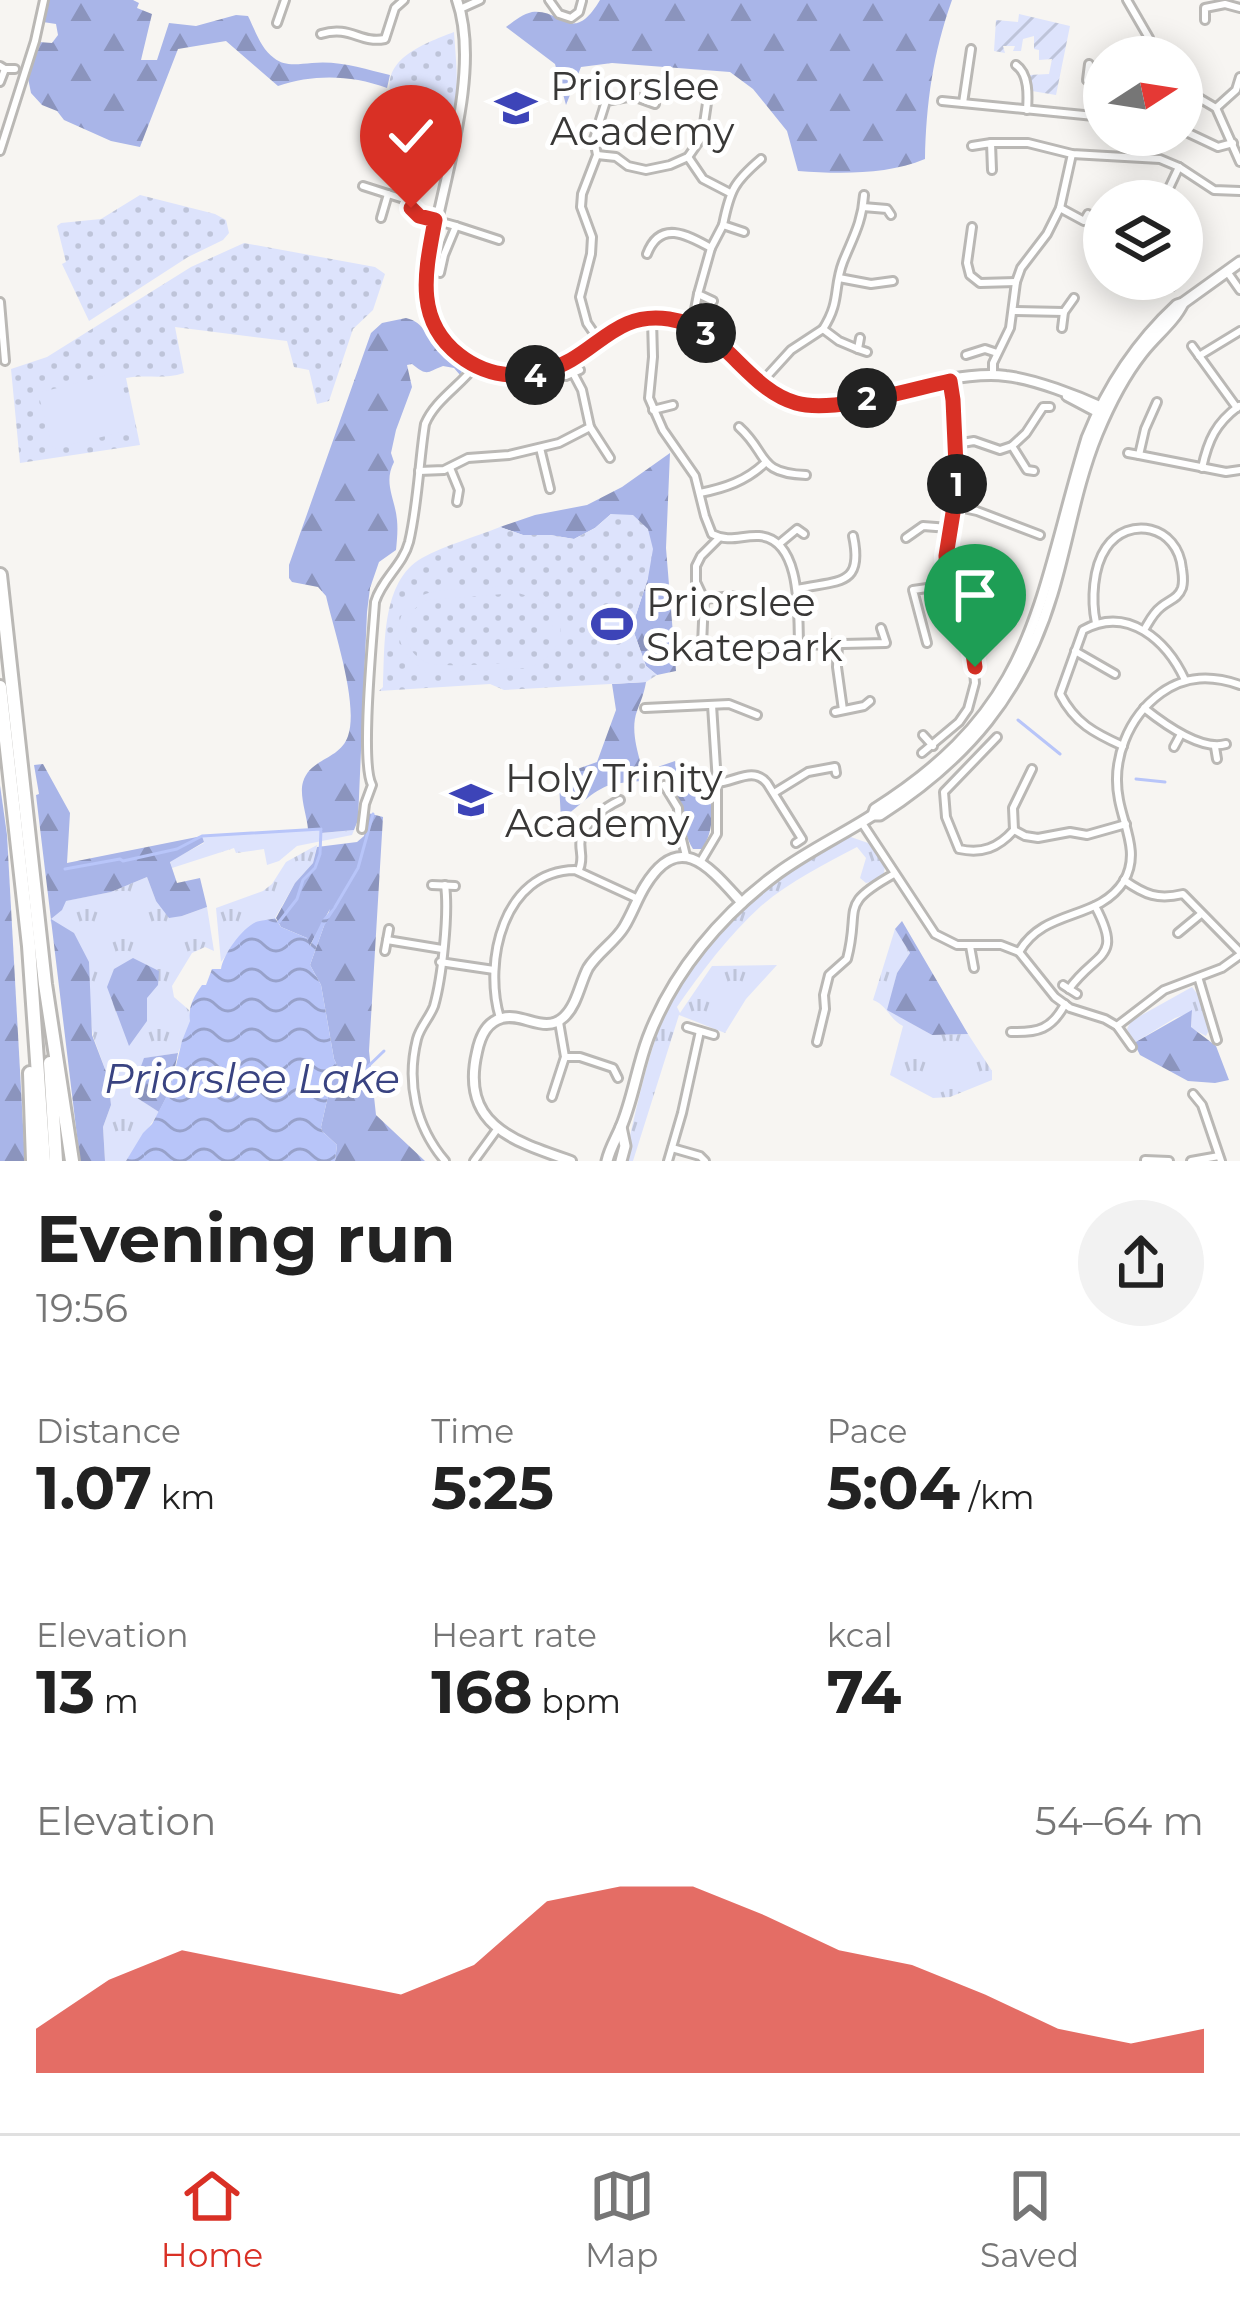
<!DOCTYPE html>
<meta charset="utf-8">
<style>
:root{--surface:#fff;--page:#f2f2f2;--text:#222;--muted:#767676;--line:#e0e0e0;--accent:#d93025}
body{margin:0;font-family:Montserrat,sans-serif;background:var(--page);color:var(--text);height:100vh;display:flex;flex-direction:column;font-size:45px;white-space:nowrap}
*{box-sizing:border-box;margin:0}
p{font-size:39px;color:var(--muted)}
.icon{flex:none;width:66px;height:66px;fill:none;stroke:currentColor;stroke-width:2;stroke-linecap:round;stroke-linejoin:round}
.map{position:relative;height:1161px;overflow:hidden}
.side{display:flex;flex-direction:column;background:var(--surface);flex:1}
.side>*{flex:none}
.needle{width:78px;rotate:78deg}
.controls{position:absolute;left:1083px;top:36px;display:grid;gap:24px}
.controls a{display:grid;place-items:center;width:120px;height:120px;border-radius:50%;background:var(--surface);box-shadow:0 6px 30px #0003;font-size:60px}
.pin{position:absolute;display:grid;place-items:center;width:102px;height:102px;color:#fff;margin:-123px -51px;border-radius:50% 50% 50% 0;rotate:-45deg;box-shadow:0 0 12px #0007}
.pin .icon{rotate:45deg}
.km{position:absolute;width:60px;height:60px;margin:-30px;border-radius:50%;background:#222;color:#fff;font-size:33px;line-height:60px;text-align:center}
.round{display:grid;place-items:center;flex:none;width:126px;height:126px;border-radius:63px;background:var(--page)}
.head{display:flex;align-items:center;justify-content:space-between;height:204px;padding:0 36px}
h1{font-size:66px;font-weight:700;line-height:90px}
.metrics{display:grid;grid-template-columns:repeat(3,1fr);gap:18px;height:204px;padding:12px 36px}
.metrics div{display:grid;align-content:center}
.metrics b{font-size:60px;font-weight:700}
.metrics small{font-size:33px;font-weight:400}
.metrics p{font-size:33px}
.chart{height:336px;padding:24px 36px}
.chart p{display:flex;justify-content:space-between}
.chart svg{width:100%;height:216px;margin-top:12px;fill:var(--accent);opacity:.7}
.tabs{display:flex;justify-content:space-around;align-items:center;height:168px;border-top:3px solid var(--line);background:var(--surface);font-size:33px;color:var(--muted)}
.tabs a{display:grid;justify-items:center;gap:6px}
.tabs .on{color:var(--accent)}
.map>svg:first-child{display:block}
.grass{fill:url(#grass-tufts)}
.forest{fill:url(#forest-firs)}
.park{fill:url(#park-dots)}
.garden{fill:url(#garden-furrows)}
.pitch{fill:#dde3fc;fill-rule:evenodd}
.water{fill:url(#water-waves)}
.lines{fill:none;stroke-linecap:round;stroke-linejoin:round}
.stream{stroke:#b8c5f9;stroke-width:3}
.street-casing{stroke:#bab8b5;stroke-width:12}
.secondary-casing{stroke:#bab8b5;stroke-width:14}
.primary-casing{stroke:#bab8b5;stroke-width:15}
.highway-casing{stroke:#bab8b5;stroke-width:18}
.street{stroke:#fff;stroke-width:6}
.secondary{stroke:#fff;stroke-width:8}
.primary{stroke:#fff;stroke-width:9}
.highway{stroke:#fff;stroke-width:12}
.route-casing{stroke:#fff;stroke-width:24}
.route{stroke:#d93025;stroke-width:15}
.labels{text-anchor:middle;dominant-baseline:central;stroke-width:10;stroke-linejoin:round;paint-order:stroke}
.poi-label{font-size:39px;fill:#393837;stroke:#fff;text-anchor:start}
.water-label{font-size:42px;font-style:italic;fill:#394381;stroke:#fff}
</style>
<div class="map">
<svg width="1240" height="1161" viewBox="0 0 1240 1161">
<defs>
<pattern id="grass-tufts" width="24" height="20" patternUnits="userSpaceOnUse" patternTransform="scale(3)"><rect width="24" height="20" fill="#dde3fc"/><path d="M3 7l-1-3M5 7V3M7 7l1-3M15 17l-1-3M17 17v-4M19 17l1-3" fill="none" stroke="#bec4d9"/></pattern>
<pattern id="forest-firs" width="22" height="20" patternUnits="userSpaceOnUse" patternTransform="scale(3)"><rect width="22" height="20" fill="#a9b5e8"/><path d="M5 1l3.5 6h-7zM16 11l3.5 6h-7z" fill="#8b94bd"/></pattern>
<pattern id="park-dots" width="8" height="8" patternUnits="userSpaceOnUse" patternTransform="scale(3)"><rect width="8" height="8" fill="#dde3fc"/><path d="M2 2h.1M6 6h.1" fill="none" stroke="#bec4d9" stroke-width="1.8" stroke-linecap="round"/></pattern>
<pattern id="garden-furrows" width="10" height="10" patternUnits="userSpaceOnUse" patternTransform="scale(3)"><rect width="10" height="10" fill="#dde3fc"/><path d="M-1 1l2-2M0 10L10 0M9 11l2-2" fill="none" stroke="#bec4d9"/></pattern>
<pattern id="water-waves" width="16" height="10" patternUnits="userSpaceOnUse" patternTransform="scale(3)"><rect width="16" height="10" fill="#b8c5f9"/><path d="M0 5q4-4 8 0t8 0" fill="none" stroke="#97a1ca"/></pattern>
</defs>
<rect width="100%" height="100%" fill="#f7f5f2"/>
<!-- grass -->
<g class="grass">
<path d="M321,829L322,833L354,830L352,835L297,846L279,861L267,865L264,849L236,853L234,848L172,868L170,861L204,843L202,836Z"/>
<path d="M848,836L868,843L885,865L884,873L874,881L866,883L860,878L866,858L857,847C825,864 789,882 761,906C728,936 702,971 677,1007L680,1013L712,966L777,965L746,999L725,1033L679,1015L633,1161H624C640,1096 652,1023 690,966C729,909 790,871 848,836Z"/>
<path d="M317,845L313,863L295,883L275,918C244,924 239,939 221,962L216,908L263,891L272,884L286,862Z"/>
<path d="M147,877L156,901L182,916L207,907L214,951L205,947L192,953L172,986L174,997L189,1010L191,1021L178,1053L145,1058L132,1094L159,1112L126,1161H105L103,1127L111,1105L108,1077L93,1036L89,1002L50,920L61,910L65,901L111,892Z"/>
<path d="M895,929L910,953L897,973L888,1010L932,1035L968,1034L992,1071V1080L950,1097L933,1098L890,1075L903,1026C890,1020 887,1005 873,1000Z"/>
<path d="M1192,987L1199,996L1209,1030L1206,1036L1191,1028L1192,1012L1175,1018L1134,1043L1127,1029L1131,1021Z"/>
</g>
<!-- forest -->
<g class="forest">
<path d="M46,0H133L139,3L137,8L152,14L141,60H157L169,23L196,26L236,15L248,16C255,30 261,49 274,58C285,67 298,64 312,63C338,60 365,69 390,75L387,88C351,75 314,74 278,86L226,41L178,49L140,147L111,141L64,120L57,111L42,105L31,93L28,78L39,42L52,43L58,35L56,24L43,22Z"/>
<path d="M600,0H952C933,53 926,104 925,159C886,175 840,174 798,171L787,131L753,89L730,72L612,63L581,67L566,105L555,64L506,27C514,21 523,14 532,12C562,8 572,47 600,0Z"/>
<path d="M406,318C425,322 426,338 439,352C446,360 455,363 462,371L460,375L454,368L443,366C427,372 428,377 412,364L407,365L412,387L396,430L391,453L394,462C383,483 395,498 397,520C398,530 397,540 396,550L379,562L370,588L367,612L358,820L354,830L321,833V829H308C307,816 299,795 303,782C310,758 340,760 348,736C359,704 334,631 326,596L318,587L292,582L289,578V565L371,333L382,323Z"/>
<path d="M670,453L666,548L676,671L657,675L646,666L632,627L648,578L611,514L595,528L574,539L550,535H523L500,527L535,515L587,505L622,487Z"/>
<path d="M646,682C644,694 641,700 637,711C630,730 638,753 643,772L675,761L679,783L687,786L707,783C712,806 716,828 702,849H693C680,828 682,799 669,776C647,783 630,780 610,785C593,790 576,809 561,820L559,783L580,768L597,762L616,710L612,684Z"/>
<path d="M43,764L70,813L67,863L202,836L204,842L170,862L177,883L200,878L207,907L182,916L169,918L156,901L147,877L111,892L66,901L62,910L51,919L74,933L89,962L92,1035L108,1077L111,1105L103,1127L105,1161H80L36,795L39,794L34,765Z"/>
<path d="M0,785L7,835L25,1161H0Z"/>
<path d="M368,813L383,817L369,1051L376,1115L425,1161H335L337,1145L322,1131L321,1127L332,1078L339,1069L334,1059L321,985L310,965L330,909L309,947L307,938L281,927L276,918L295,883L313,863L317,847L357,842L364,836Z"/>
<path d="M902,921L968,1034L932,1035L887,1010L897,973L910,953L895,929Z"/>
<path d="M133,958L159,971L158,985L147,998V1021L129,1046L107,987L114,969Z"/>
<path d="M1192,1010L1191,1027L1216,1046L1229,1080L1215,1083L1188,1081L1140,1055L1134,1043Z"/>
<path d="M178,1053L170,1090L159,1112L131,1094L144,1058Z"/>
</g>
<!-- park -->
<g class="park">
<path d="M454,32C456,64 462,102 446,132L441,133C431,130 421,128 412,125C402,121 398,112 394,103C375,61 423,44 454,32Z"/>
<path d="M140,195L215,214L226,220L229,233L223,240L188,257L89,321L62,264L66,262L57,226L61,223L101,219Z"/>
<path d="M244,243L375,267L385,274L373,310L353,329L329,401L317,404L309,370L294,367L287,341L175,327L184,373C162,380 147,374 126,378L140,445L20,463L11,369L47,357L191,267Z"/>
<path d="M611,514L633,515L648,529L653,549L648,578L632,627L646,666L657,675L646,682L504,690L490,684L379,691L383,687C385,646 381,581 422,558C446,545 475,537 500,527L523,535H550L574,539L595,528Z"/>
</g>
<!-- garden -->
<path class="garden" d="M1019,14L1070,26L1056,95L1032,91L1029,75L1049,74L1052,59L1039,60V50L1034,49V36L1023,39L1021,51H1013L1015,46H1003L1005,53L994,51L996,20L1018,22Z"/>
<!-- pitch -->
<g class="pitch">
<path d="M119,372L134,429L53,449L38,393Z"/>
<path d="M524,586C571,599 574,654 527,668L427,673C413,662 397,650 399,627C403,587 446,590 476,588C492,587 508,586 524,586ZM518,593L541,600C559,621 557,645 533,659C515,663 440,669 425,662C413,656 405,644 406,630C406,615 415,607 427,600Z"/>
</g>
<!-- water -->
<path class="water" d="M334,907L336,908L324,926L310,965L321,985L334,1059L339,1069L332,1078L321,1127L322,1131L337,1145L335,1161H126L143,1133L152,1124L170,1090L182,1041L190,1021C188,1007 193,998 202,985H206L212,969H221C223,955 241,929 256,922C259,921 272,919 275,918L281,927L307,938L310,946L323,919Z"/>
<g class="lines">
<!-- stream -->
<g class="stream">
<path d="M1018,720L1060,754"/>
<path d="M1136,779L1165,782"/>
<path d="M65,869L120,859L123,861L177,849L202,836L321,829L320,854L315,868L303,880L297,899L279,922"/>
<path d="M335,907L358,868L373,814"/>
<path d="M339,1071L357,1077L384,1051"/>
<path d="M138,1083L152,1077"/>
</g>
<!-- street casing -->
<g class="street-casing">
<g id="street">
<path d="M549,0L559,14L571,18L579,12L582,1"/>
<path d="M1127,0L1149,38L1155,57"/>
<path d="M460,9L480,0"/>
<path d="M1205,20V8L1225,4L1240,8"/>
<path d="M277,23L285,0"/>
<path d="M321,34C351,25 360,44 385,39L395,8L404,0"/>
<path d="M1089,64L1087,80L1104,81"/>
<path d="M1016,65C1029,74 1028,96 1027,110"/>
<path d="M0,66L5,69H15"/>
<path d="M0,82L5,69"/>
<path d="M1182,88L1216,108L1240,162"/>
<path d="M942,101L1104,117"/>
<path d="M963,103L971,49"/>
<path d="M1216,108L1236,90L1240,77"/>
<path d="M1182,130L1218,147L1233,143"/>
<path d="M991,143H1028L1072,154L1160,159L1179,167L1214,190L1240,191"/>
<path d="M972,146L991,143L992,170"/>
<path d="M0,151L35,41L44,0"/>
<path d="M597,155L616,157L628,166L646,170L670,165L688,157L702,137L707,103"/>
<path d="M688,157L703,179L730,193"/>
<path d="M363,186L388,194L381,218"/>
<path d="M388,194L407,200L419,216L456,226"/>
<path d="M1163,201L1179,167"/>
<path d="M863,207L887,209L891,215"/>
<path d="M1060,208L1084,221L1088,214"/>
<path d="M972,227L967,263L970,275L980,283L1016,282"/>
<path d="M744,232L723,225C730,190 734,182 761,159"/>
<path d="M711,248L698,294L713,301"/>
<path d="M647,254C660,220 686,234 711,248L723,225"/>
<path d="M440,273L444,255L456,226L499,240"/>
<path d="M1228,273L1240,290"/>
<path d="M839,278L871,284L893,281"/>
<path d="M1146,279L1152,285L1172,286"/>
<path d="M0,302L5,361"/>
<path d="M1014,311L1064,312"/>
<path d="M652,319L653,357L649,398L663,430L695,476L705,516L712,534C730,543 741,535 759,536C802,539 798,614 799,645L886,643L881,628"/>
<path d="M692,325L698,294"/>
<path d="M1062,328L1064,312L1074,298"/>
<path d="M860,338L858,349L867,352"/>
<path d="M598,339L587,323L580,297L591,254L592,237L581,207L582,194L597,155L594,139L606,101L633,96L655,104"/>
<path d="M1192,346L1237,408"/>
<path d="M858,349L839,341L823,329C841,301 833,288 843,262C853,237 862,223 864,195"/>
<path d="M966,355L985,349L997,353"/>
<path d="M1199,356L1240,331"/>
<path d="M993,375V363L1010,328L1016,282L1021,268L1047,234L1060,208L1072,154"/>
<path d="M566,376L580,370"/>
<path d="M760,384L791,350L823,329"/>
<path d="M653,410L673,405"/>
<path d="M590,427L610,458"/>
<path d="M739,427C769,454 756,473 806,475"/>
<path d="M956,444L974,441L1000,450L1012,446"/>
<path d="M540,448L550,489"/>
<path d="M1128,453L1139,455L1145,429L1157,402"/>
<path d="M1139,455L1226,472L1240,470"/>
<path d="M450,468L459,490L457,502"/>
<path d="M1202,468C1208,440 1216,423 1239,406"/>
<path d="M419,471L444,470L468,458L509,455L559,443L590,427L582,390L573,373"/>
<path d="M1034,471L1027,470L1012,446L1026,433L1043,407H1050"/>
<path d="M700,493C725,488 746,481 765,463"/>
<path d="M954,506L977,511L1040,535"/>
<path d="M906,538L923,526L949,528"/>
<path d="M779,544L797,529L804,534"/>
<path d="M986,577V596L1004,597"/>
<path d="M797,589C838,580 864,587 853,536"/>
<path d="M704,599L733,596"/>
<path d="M961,612L978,605L986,596"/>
<path d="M1096,623C1091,600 1093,567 1106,548C1128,515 1178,525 1182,569C1183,576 1184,581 1182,588C1178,599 1169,600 1161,607C1153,613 1149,622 1144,630"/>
<path d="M838,643L837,667L843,710"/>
<path d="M927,643L913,590L948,585"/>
<path d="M702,645L704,599L696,582V566L701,556L718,539"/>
<path d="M758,651L799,645"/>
<path d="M1075,651L1115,674"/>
<path d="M712,705L717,783"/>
<path d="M645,708L729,704L757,715"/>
<path d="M1144,708C1164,724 1201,751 1226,744"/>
<path d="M835,712L864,706L870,701"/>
<path d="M923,735L933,746"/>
<path d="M997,737L944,792L946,817L959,849C982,854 998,848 1014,830L1013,808L1032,769"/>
<path d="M1123,746C1094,733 1075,723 1060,694L1083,630C1128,605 1167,641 1185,680"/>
<path d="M1174,747L1181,734"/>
<path d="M1215,747L1217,759"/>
<path d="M922,753L959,722L968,709L975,683L972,647L948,585L946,556L957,488L953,400L950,381"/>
<path d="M664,785L678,808L679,827L686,856"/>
<path d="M774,793L808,772L835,767L836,773"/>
<path d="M862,823L935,934L957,945H1001L1019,952L1055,997L1070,1008L1105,1019L1117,1026L1132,1047"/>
<path d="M362,829L365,804L372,785C360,763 373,634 375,602C382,579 403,565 409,542C418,504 419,462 425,424C435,400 460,386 475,366"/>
<path d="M1014,830L1025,836L1038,838L1070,832L1087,835L1126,824"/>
<path d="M701,861L717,834V783C735,782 753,766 767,783L802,839L796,843"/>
<path d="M579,870C585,855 578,851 581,838C586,821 605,807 620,800"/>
<path d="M1124,880C1145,895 1158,900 1183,894L1240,952"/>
<path d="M432,885L455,886"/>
<path d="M445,885C449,914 442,978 434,1006C430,1017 420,1027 417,1039C406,1083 416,1127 445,1161"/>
<path d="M1178,933L1201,914"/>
<path d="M387,940L442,949"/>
<path d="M970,946L974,968"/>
<path d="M385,951L389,929"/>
<path d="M1019,952C1045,907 1098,922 1124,881C1140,854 1124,827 1119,800C1111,760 1128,717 1161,693C1186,675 1212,675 1240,685"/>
<path d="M440,962L494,970"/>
<path d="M1199,980L1217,1040"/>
<path d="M1063,985L1077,994"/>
<path d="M1069,989C1096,951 1124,960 1095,906"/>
<path d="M500,1018C483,962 503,871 575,870L638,899"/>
<path d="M1117,1026L1164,990L1222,968L1240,955"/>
<path d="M687,1027L714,1035"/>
<path d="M1011,1032C1038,1033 1052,1029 1065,1004"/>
<path d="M817,1042L825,1009L824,995L829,975L847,959C861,906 837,906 894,874"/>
<path d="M565,1057H580L613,1068L618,1078"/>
<path d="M1193,1094L1202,1105L1221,1161"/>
<path d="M552,1097L565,1057L559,1022"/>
<path d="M672,1148L700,1156L705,1161"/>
<path d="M1145,1160L1169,1161"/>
<path d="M474,1161L498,1128"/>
<path d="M668,1161L682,1113L700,1031"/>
<path d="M1191,1161L1219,1156"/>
</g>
</g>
<!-- secondary casing -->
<g class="secondary-casing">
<g id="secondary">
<path d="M457,0C484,77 435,202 425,284C428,317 439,343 468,361C501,381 542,380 574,359C607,337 629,310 674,320C748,337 746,415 841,404C886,394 962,370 1006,376C1034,379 1078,396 1104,408"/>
<path d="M1067,396L1101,414"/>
<path d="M571,1161C513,1141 460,1125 477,1052C480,1037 486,1022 502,1018C523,1012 545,1035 564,1017C577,1005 580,983 588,968C598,952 615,942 624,927C632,914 637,899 645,886C680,828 711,869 742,903"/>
</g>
</g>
<!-- primary casing -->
<g class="primary-casing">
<g id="primary">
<path d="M873,815L875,809C1038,706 1036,606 1087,438C1107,388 1137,342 1177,305L1183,303L1240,262"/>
<path d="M607,1161C610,1148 616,1139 621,1127C633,1099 637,1067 648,1038C673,972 721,915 778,873C808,851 842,835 873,815H880C967,759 1022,694 1052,594C1068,541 1076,485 1097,434C1109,405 1123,377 1142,353C1155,336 1174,322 1183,303"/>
<path d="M621,1161L625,1146L621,1127"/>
</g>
</g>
<!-- highway casing -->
<g class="highway-casing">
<g id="highway">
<path d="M0,575L45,984L72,1161"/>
<path d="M0,687L29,946L44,1161"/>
<path d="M50,1063L56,1161"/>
<path d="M30,1073L33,1161"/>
</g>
</g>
<!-- street -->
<use href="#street" class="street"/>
<!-- secondary -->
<use href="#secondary" class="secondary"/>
<!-- primary -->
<use href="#primary" class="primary"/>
<!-- highway -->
<use href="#highway" class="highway"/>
</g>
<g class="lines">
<!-- route casing -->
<g class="route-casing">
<path id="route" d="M411,208L419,216L435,220C426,269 413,319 459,355C492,381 535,381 571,360C604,341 623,312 669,319C725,327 745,388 796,403C833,414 911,389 950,381L953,400L957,488L946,556L948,585L961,612L972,647L975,667"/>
</g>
<!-- route -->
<use href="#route" class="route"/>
</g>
<!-- icons -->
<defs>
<g id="school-bare" transform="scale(3.24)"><path d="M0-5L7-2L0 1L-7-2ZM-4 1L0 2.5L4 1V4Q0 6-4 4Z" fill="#3d44b8" stroke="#fff" stroke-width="2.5" paint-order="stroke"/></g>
<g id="stadium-bare" transform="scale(3.24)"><path d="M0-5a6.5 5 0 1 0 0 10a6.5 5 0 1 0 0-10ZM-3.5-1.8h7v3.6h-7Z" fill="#3d44b8" stroke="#fff" stroke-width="2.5" paint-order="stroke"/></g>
</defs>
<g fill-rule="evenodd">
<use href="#school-bare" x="516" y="108"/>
<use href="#stadium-bare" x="612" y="624"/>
<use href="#school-bare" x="471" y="800"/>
</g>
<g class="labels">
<!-- poi labels -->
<g class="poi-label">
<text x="550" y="86">Priorslee<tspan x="550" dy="45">Academy</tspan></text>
<text x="646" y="602">Priorslee<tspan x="646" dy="45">Skatepark</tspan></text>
<text x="505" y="778">Holy Trinity<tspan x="505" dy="45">Academy</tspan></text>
</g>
<!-- water labels -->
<g class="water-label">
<text x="252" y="1078">Priorslee Lake</text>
</g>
</g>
</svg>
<div class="controls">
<a><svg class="needle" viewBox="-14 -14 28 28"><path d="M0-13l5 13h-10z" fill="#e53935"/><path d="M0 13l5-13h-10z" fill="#767676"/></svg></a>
<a><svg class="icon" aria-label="layers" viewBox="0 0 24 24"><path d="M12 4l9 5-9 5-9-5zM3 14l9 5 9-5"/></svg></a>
</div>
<div class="pin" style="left:975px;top:667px;background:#1e9e55"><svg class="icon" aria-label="arrive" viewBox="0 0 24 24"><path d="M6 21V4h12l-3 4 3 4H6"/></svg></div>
<div class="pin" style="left:411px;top:208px;background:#d93025"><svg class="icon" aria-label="check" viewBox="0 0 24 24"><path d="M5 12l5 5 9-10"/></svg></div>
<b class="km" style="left:957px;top:484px">1</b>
<b class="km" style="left:867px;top:398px">2</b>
<b class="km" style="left:706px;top:333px">3</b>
<b class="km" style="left:535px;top:375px">4</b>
</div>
<section class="side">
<div class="head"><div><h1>Evening run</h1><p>19:56</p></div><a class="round"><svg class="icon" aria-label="share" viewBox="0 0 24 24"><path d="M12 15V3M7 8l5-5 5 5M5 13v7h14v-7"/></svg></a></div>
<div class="metrics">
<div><p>Distance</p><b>1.07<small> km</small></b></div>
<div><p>Time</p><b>5:25</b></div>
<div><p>Pace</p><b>5:04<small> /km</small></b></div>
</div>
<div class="metrics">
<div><p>Elevation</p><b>13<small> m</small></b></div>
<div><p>Heart rate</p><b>168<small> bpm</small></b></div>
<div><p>kcal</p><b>74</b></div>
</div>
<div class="chart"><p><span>Elevation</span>54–64 m</p>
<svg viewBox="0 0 160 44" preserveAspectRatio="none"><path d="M0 44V35L10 25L20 19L30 22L40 25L50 28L60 22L70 9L80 6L90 6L100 12L110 19L120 22L130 28L140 35L150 38L160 35V44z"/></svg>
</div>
</section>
<nav class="tabs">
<a class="on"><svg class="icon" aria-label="home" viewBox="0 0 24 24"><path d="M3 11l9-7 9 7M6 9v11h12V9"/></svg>Home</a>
<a><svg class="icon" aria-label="map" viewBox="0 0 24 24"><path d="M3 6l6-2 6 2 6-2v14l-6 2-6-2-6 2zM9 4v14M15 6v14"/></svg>Map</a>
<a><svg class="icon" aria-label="saved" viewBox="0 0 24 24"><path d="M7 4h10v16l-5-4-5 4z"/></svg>Saved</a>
</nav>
